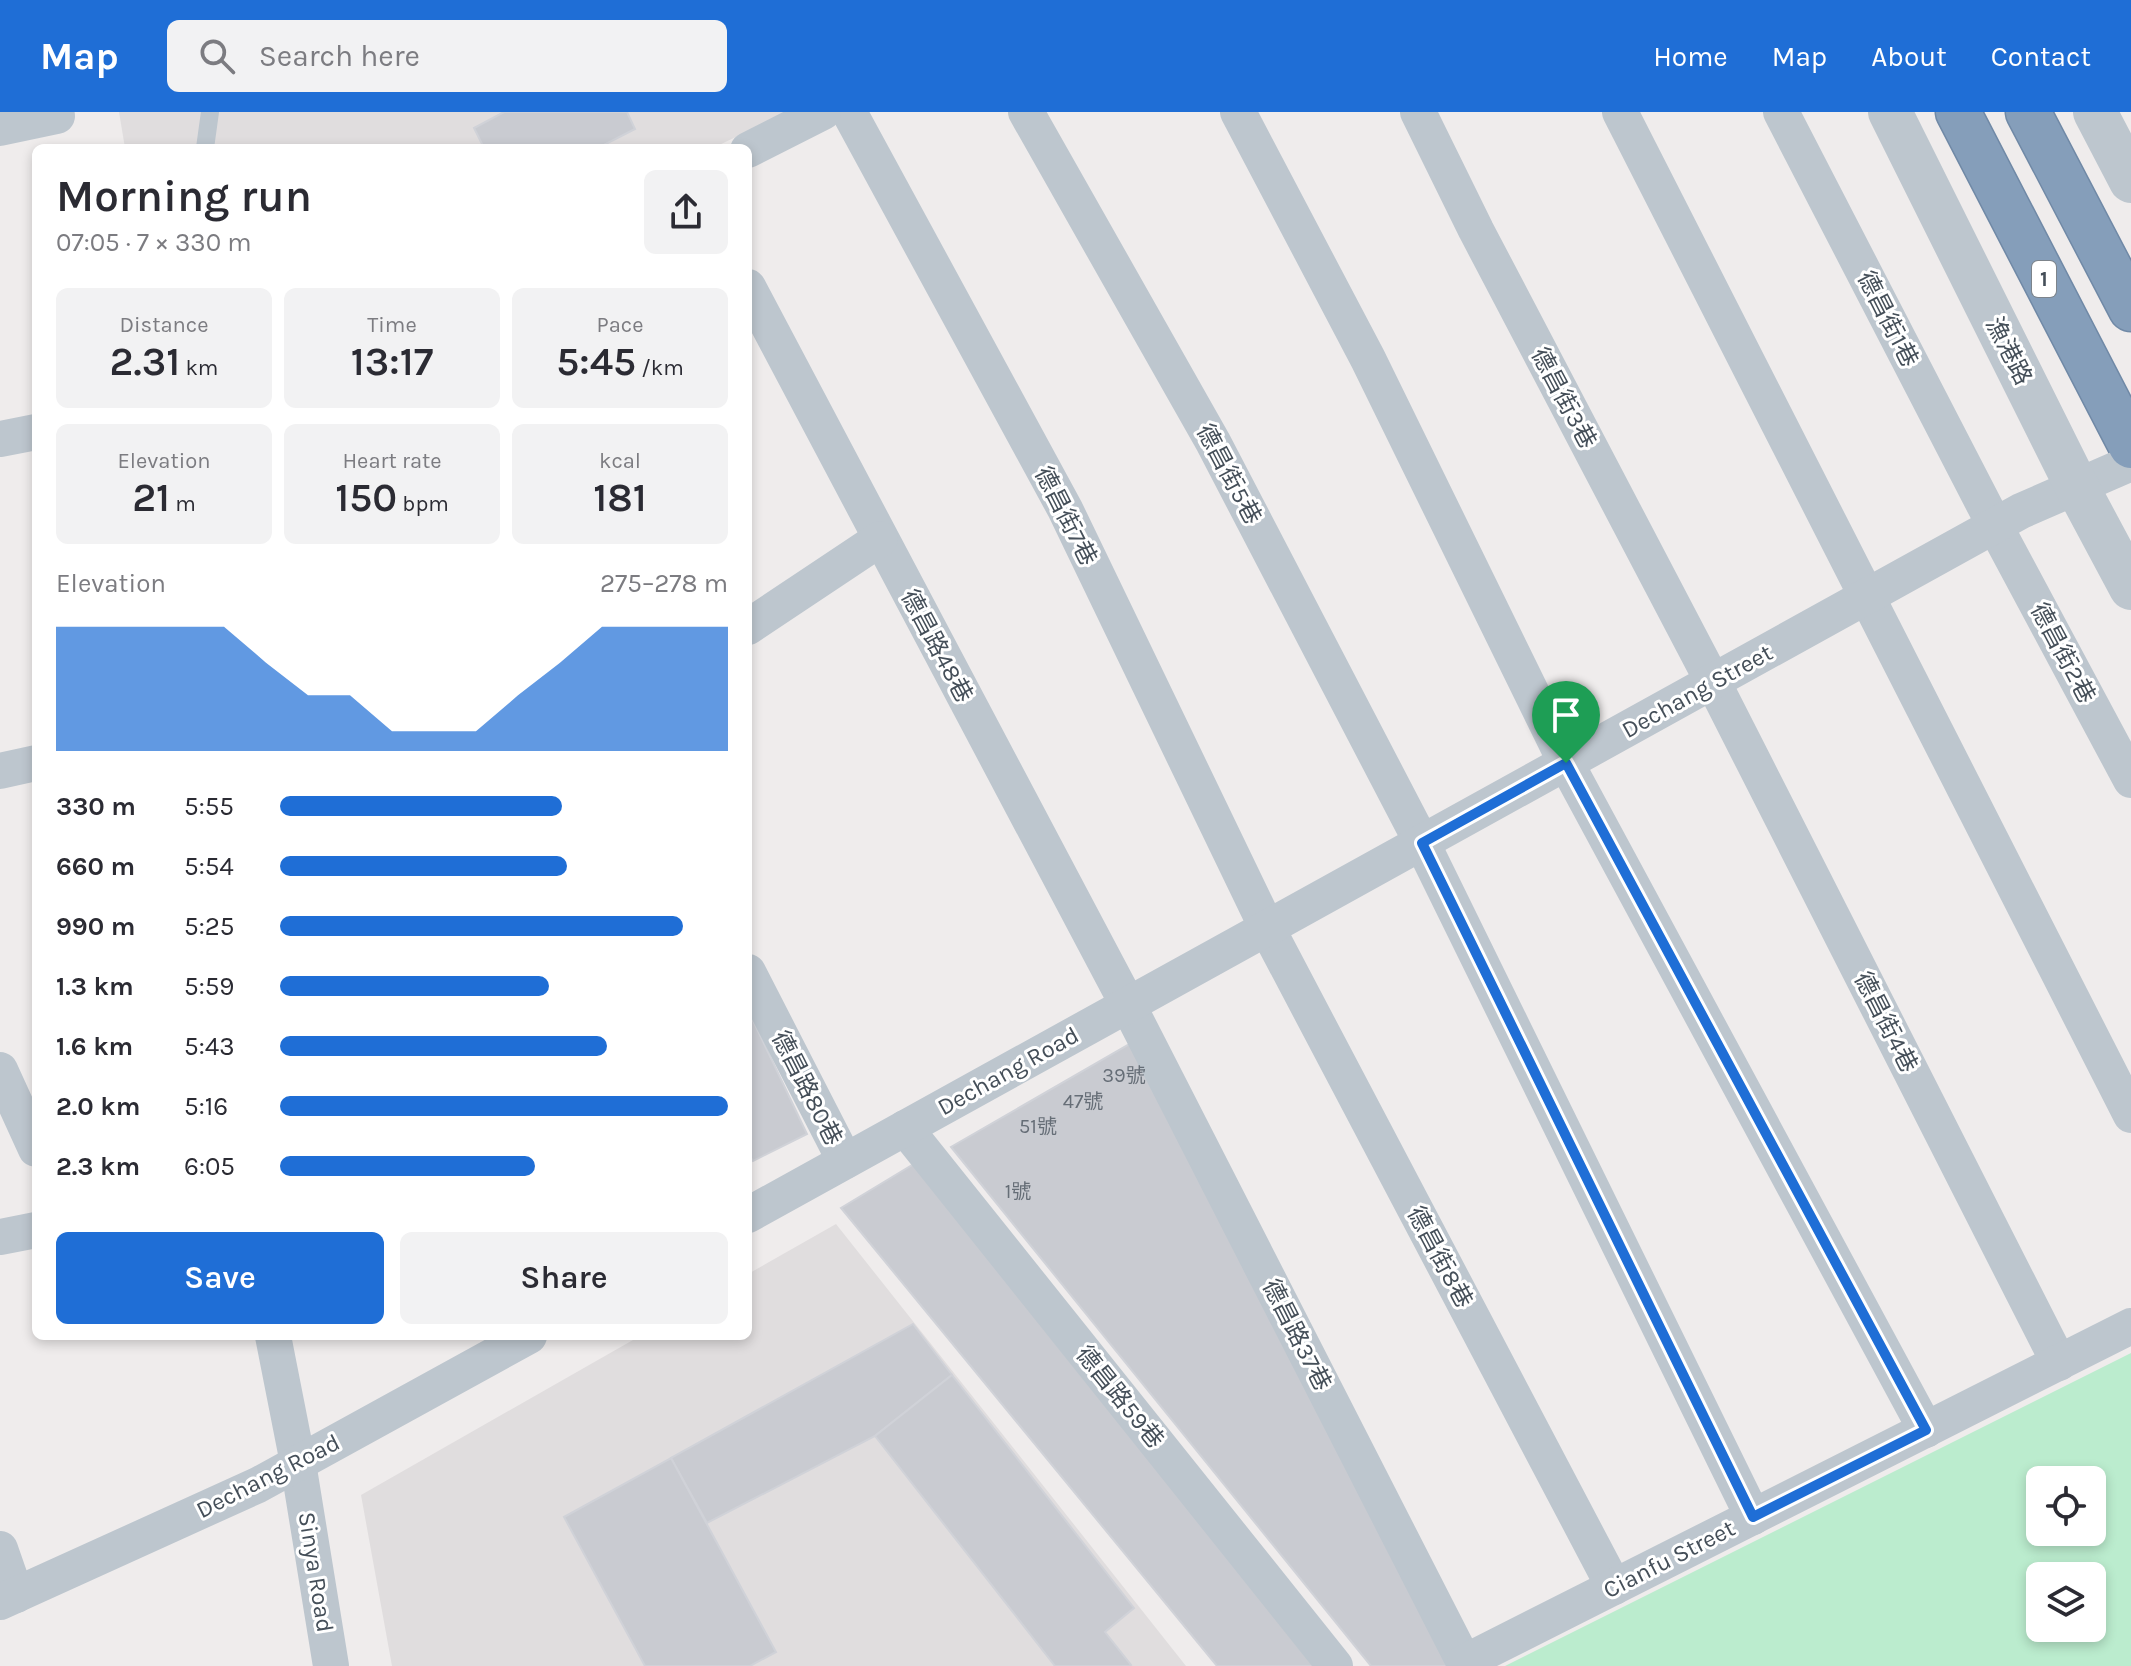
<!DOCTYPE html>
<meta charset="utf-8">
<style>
:root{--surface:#fff;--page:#f2f2f3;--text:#2b2b33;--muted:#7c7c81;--accent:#1f6ed6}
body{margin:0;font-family:Karla,"Noto Sans TC",sans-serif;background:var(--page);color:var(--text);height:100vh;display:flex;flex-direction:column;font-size:30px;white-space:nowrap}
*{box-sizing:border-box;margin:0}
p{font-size:26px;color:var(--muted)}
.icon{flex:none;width:44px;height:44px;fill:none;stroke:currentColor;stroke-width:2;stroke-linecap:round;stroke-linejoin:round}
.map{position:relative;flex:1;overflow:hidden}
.details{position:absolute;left:32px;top:32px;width:720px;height:1196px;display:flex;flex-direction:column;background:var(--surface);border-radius:12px;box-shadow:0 4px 12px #0003}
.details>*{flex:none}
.buttons{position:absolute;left:2026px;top:1354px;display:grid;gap:16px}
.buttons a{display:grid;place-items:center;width:80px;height:80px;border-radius:12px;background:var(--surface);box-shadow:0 4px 12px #0003;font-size:40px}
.pin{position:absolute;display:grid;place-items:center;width:68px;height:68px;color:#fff;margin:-82px -34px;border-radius:50% 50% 50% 0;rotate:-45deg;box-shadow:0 0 8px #0007}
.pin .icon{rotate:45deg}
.round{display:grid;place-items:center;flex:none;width:84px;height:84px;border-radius:12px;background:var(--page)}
.head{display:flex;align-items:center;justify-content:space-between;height:136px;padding:0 24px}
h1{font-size:44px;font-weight:600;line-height:60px}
.stats{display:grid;grid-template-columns:repeat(3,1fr);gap:12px;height:136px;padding:8px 24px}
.stats div{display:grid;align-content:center;border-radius:12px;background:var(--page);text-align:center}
.stats b{font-size:40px;font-weight:600}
.stats small{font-size:22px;font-weight:400}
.stats p{font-size:22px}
.chart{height:224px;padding:16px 24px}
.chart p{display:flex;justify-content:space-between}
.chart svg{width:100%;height:144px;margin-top:8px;fill:var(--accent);opacity:.7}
.action{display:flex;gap:16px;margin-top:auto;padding:16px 24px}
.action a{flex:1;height:92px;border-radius:12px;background:var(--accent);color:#fff;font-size:32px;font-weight:600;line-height:92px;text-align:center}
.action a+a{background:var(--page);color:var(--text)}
ul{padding:0 24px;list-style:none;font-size:26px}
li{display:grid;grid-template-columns:128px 96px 1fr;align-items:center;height:60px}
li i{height:20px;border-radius:10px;background:var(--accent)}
header{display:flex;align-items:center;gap:48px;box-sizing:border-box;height:112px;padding:0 40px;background:var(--accent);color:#fff}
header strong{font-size:38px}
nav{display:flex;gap:44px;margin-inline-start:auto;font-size:28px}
.search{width:560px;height:72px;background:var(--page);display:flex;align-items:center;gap:20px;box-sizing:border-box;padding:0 28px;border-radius:12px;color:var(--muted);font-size:30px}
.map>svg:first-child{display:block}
.education{fill:#e0ddde}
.green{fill:#bbecce;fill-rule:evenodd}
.building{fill:#c9cbd1;stroke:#d0d2d8;stroke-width:2}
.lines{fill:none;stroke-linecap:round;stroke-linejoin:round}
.motorway-casing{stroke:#7089a6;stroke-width:47}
.service{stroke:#bdc6ce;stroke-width:18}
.minor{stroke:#bdc6ce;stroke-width:36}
.tertiary{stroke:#bdc6ce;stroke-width:44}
.motorway{stroke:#859eba;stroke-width:44}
.route-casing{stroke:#fff;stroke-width:16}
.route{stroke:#1f6ed6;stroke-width:10}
.labels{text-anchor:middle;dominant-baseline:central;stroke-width:6;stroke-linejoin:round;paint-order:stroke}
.number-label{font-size:20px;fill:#666e77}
.shield{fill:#fff;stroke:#7d848b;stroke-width:2}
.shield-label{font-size:22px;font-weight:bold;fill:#454f59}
.street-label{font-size:24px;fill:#454f59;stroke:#fff}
</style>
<header>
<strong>Map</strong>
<div class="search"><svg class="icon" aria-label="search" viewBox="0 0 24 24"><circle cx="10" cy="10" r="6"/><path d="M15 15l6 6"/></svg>Search here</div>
<nav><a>Home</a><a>Map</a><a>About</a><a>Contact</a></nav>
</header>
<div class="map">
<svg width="2131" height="1554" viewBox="0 0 2131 1554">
<rect width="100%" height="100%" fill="#efecec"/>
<!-- education -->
<g class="education">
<path d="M119,0H787L713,36H125Z"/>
<path d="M836,1112L1186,1554H392L361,1383L640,1224H748V1162Z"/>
</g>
<!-- green -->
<path class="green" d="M2131,1241V1554H1505ZM2092,1368V1420H2040V1368ZM2092,1464V1516H2040V1464Z"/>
<!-- building -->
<g class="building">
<path d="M504,0H627L635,17L598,36H484L474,16Z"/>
<path d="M748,898L807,1022L753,1049L748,1041Z"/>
<path d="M1140,926L1452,1554H1371L951,1035Z"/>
<path d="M922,1047L1323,1554H1217L841,1096Z"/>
<path d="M913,1212L952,1263L875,1324L707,1411L671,1346Z"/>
<path d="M952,1263L1134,1496L1105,1520L1131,1553L1129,1554H1055L875,1324Z"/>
<path d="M671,1346L776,1540L750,1554H645L564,1405Z"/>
</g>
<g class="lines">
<!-- motorway casing -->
<g class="motorway-casing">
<g id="motorway">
<path d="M1958,0L2131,334"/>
<path d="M2028,0L2131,197"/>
</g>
</g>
<!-- service -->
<path class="service" d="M205,36L210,0"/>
<!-- minor -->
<g class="minor">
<path d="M849,0L1065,397L1267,816L1614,1475"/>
<path d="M1026,0L1213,330L1422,731L1753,1405"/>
<path d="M1238,0L1368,247L1566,651L1926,1318"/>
<path d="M1418,0L1476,118L1713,570L2059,1251"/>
<path d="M1620,0L2131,1003"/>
<path d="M1781,0L1995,414L2131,668"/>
<path d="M0,16L57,4"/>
<path d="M748,38L823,0"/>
<path d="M748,175L1128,893L1466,1554"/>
<path d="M0,327L36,320"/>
<path d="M748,515L880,427"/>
<path d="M0,659L36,651"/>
<path d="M748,860L845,1049"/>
<path d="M0,958L36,1037"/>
<path d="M905,1016L1335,1554"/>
<path d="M748,1103L2021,399L2131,351"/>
<path d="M0,1125L36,1118"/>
<path d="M273,1224L298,1351L331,1554"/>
<path d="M0,1437L16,1483"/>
<path d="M0,1490L258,1373L529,1224"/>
<path d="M1465,1550L2131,1214"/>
</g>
<!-- tertiary -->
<g class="tertiary">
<path d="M1890,0L2076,373L2131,476"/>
<path d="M2095,0L2131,69"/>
</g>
<!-- motorway -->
<use href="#motorway" class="motorway"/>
</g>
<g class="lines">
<!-- route casing -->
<g class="route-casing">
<path id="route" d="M1566,651L1926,1318L1753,1405L1422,731Z"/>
</g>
<!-- route -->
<use href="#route" class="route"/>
</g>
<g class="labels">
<!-- number labels -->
<g class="number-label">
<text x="1124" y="963">39號</text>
<text x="1083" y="989">47號</text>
<text x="1038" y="1014">51號</text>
<text x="1018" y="1079">1號</text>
</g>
<!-- shield labels -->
<rect class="shield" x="2032" y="149" width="24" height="36" rx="6"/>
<g class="shield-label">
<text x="2044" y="167">1</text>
</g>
<!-- street labels -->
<g class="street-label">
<text transform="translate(1888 207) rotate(63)">德昌街1巷</text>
<text transform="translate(2009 239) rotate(63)">漁港路</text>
<text transform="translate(1564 286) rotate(62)">德昌街3巷</text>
<text transform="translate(1229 362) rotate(62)">德昌街5巷</text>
<text transform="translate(1066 404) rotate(63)">德昌街7巷</text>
<text transform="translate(937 534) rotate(62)">德昌路48巷</text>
<text transform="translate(2063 541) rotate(62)">德昌街2巷</text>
<text transform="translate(1697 579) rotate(-29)">Dechang Street</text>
<text transform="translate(1886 910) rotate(63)">德昌街4巷</text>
<text transform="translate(1008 959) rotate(-29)">Dechang Road</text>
<text transform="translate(807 976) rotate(63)">德昌路80巷</text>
<text transform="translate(1440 1145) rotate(62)">德昌街8巷</text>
<text transform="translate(1297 1223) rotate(63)">德昌路37巷</text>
<text transform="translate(1120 1285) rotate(51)">德昌路59巷</text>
<text transform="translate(268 1364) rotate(-27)">Dechang Road</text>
<text transform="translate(1669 1447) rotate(-27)">Cianfu Street</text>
<text transform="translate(316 1460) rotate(81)">Sinya Road</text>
</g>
</g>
</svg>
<div class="buttons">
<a><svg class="icon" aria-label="locate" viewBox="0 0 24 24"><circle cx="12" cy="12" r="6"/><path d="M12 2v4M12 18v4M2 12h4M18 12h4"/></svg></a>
<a><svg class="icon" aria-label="layers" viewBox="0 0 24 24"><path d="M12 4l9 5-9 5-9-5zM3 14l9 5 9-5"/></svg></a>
</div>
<div class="pin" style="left:1566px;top:651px;background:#1e9e55"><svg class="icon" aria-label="arrive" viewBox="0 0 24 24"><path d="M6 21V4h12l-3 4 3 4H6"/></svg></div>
<section class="details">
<div class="head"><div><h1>Morning run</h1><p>07:05 · 7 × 330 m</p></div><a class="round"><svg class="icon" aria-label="share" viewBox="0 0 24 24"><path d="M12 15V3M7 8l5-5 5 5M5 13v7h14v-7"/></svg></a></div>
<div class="stats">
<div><p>Distance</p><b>2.31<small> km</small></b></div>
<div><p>Time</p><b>13:17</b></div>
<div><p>Pace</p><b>5:45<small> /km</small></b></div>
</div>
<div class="stats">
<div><p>Elevation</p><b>21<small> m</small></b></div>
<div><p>Heart rate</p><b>150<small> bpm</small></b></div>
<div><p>kcal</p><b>181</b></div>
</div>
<div class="chart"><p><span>Elevation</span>275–278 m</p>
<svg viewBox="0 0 160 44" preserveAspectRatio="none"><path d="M0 44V6L10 6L20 6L30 6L40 6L50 17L60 27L70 27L80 38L90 38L100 38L110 27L120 17L130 6L140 6L150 6L160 6V44z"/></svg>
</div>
<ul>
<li><b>330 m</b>5:55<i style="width:63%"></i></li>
<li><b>660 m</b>5:54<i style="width:64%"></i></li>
<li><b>990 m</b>5:25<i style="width:90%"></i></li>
<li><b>1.3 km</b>5:59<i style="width:60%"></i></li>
<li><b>1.6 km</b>5:43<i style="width:73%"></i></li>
<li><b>2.0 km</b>5:16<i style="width:100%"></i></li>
<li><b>2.3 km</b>6:05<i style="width:57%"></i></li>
</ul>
<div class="action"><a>Save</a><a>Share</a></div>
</section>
</div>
